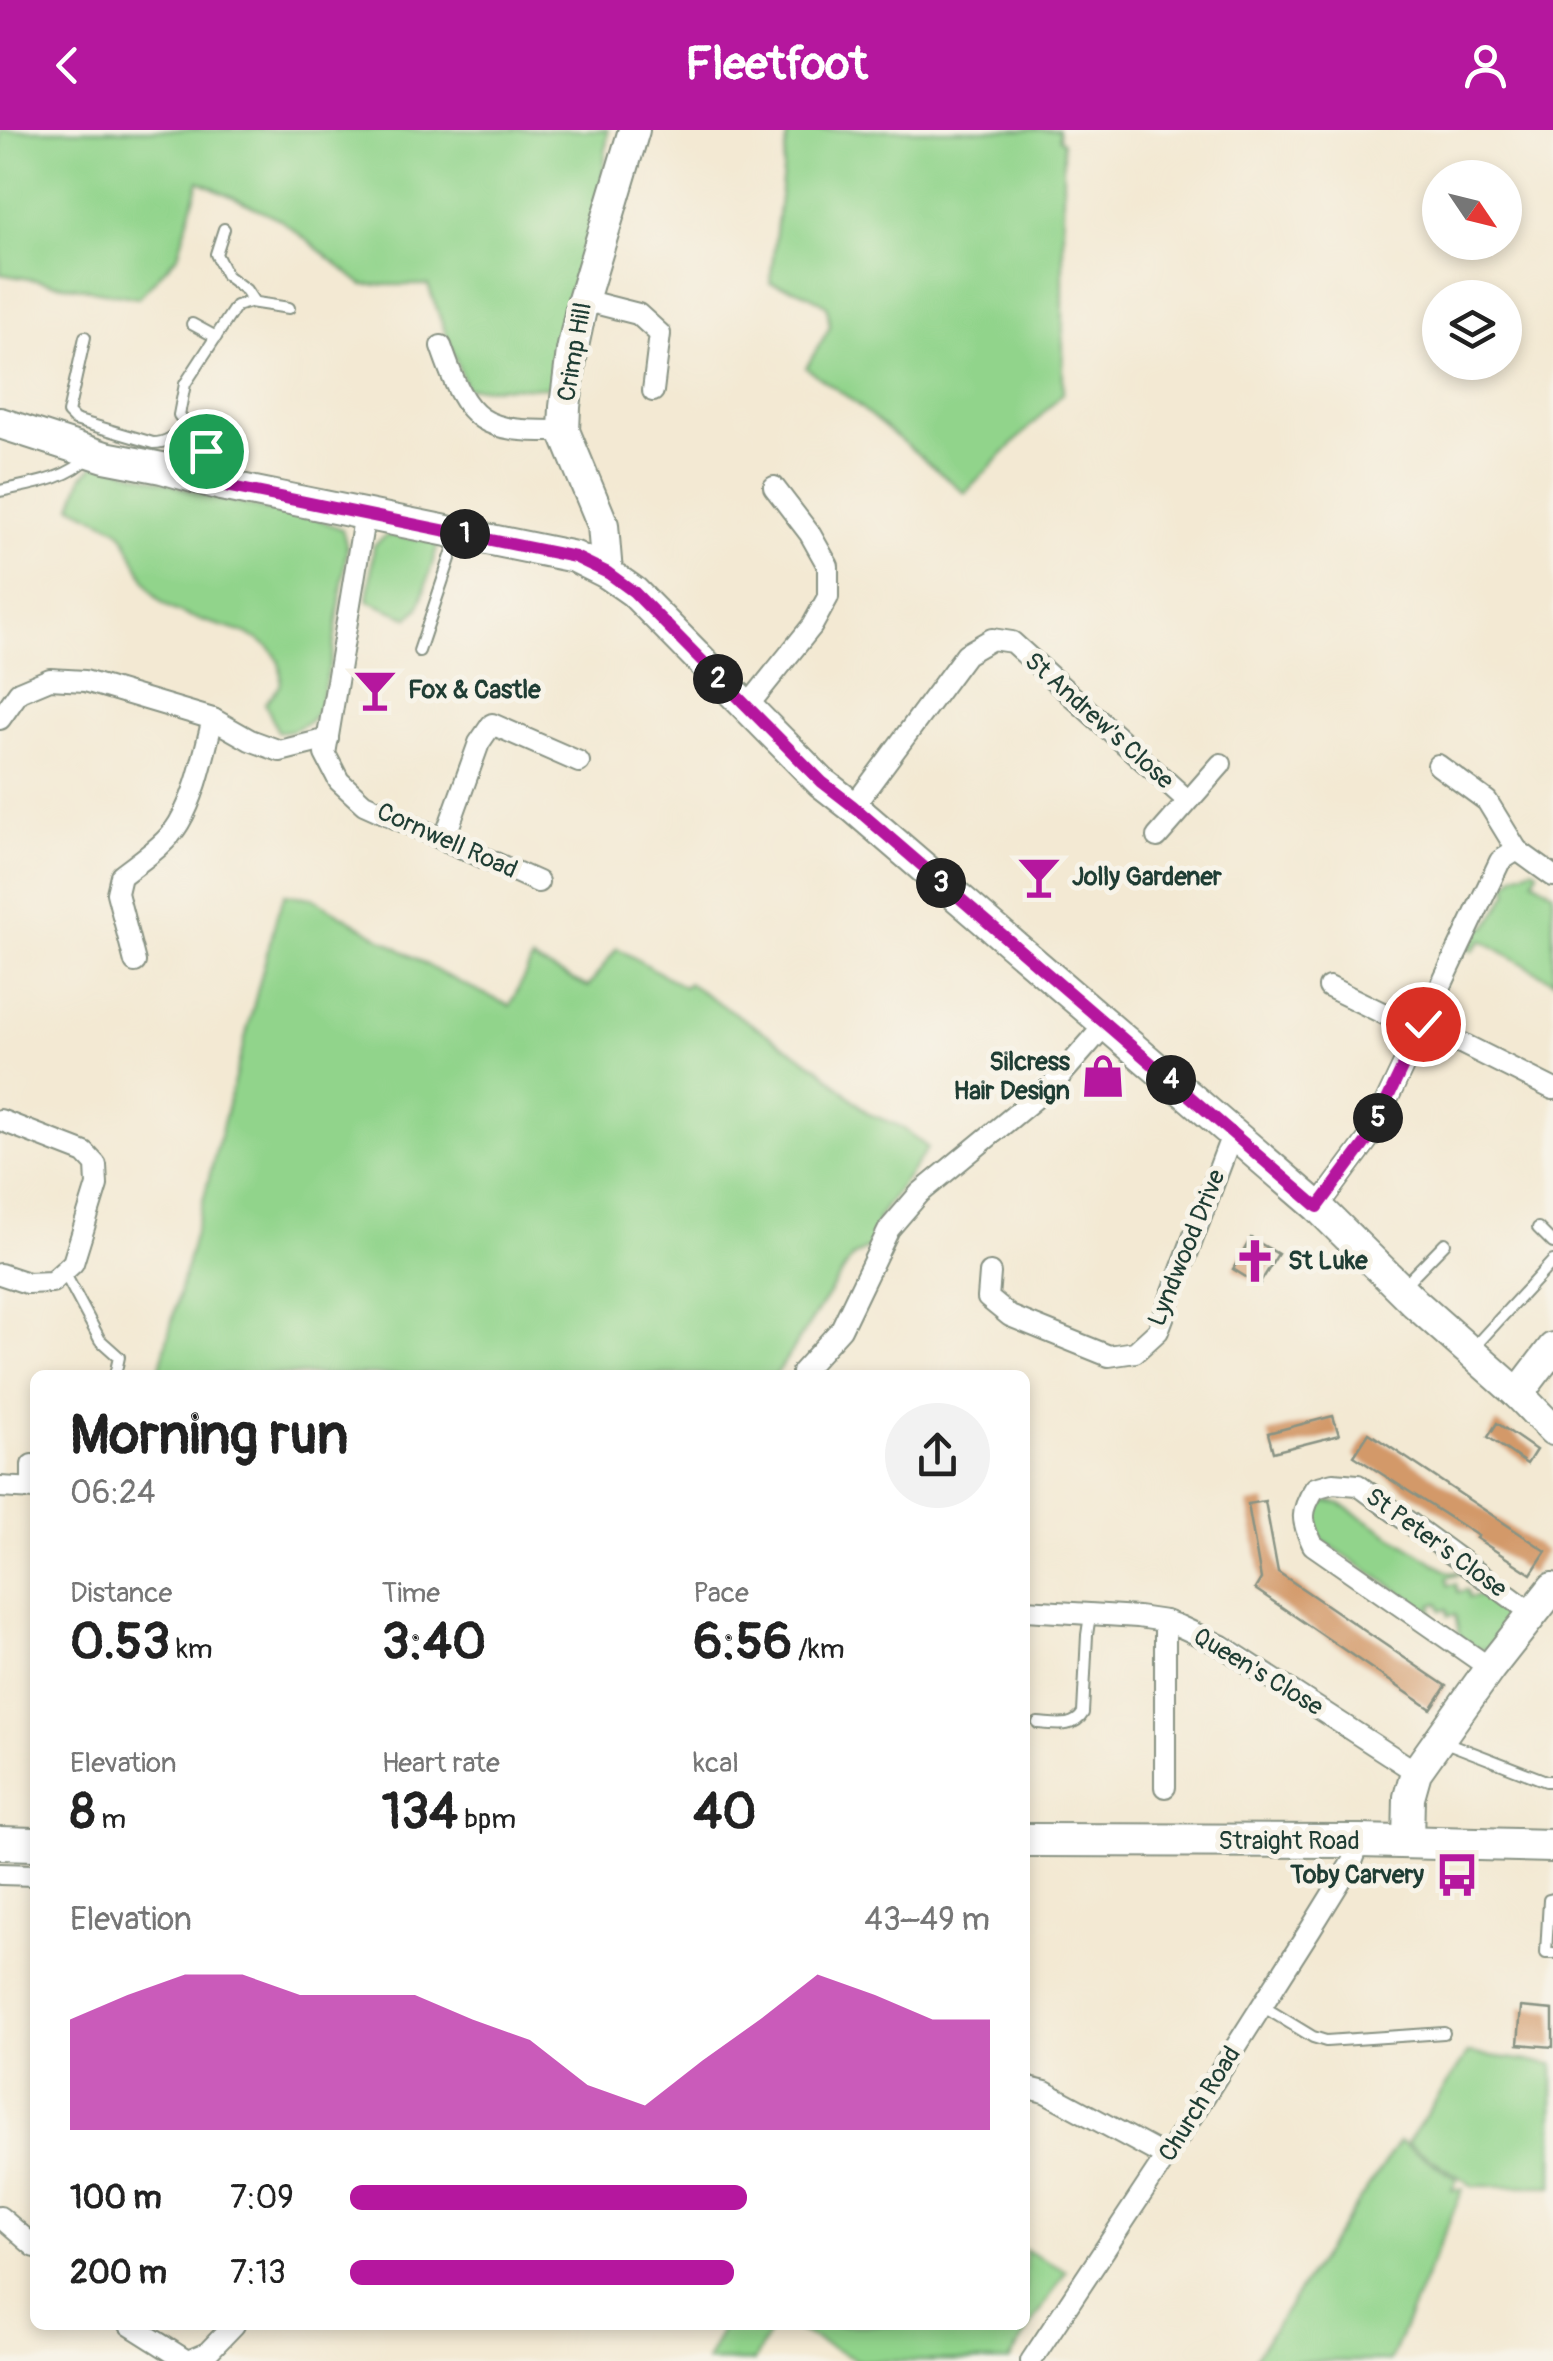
<!DOCTYPE html>
<meta charset="utf-8">
<style>
:root{--surface:#fff;--page:#f2f2f2;--text:#222;--muted:#767676;--accent:#b5179e}
body{margin:0;font-family:Pangolin,sans-serif;background:var(--page);color:var(--text);height:100vh;display:flex;flex-direction:column;font-size:38px;white-space:nowrap}
*{box-sizing:border-box;margin:0}
p{font-size:32px;color:var(--muted)}
.icon{flex:none;width:55px;height:55px;fill:none;stroke:currentColor;stroke-width:2;stroke-linecap:round;stroke-linejoin:round}
.map{position:relative;flex:1;overflow:hidden}
.side{position:absolute;left:30px;top:1240px;width:1000px;height:960px;display:flex;flex-direction:column;background:var(--surface);border-radius:15px;box-shadow:0 5px 15px #0003}
.side>*{flex:none}
.needle{width:65px;rotate:125deg}
.tools{position:absolute;left:1422px;top:30px;display:grid;gap:20px}
.tools a{display:grid;place-items:center;width:100px;height:100px;border-radius:50%;background:var(--surface);box-shadow:0 5px 15px #0003;font-size:50px}
.pin{position:absolute;display:grid;place-items:center;width:85px;height:85px;color:#fff;margin:-42px;border:5px solid #fff;border-radius:50%;box-shadow:0 2px 10px #0007}
.km{position:absolute;width:50px;height:50px;margin:-25px;border-radius:50%;background:#222;color:#fff;font-size:28px;line-height:50px;text-align:center}
.round{display:grid;place-items:center;flex:none;width:105px;height:105px;border-radius:52px;background:var(--page)}
.summary{display:flex;align-items:center;justify-content:space-between;height:170px;padding:0 40px}
h1{font-size:55px;font-weight:700;line-height:75px}
.metrics{display:grid;grid-template-columns:repeat(3,1fr);gap:15px;height:170px;padding:10px 40px}
.metrics div{display:grid;align-content:center}
.metrics b{font-size:50px;font-weight:700}
.metrics small{font-size:28px;font-weight:400}
.metrics p{font-size:28px}
.chart{height:280px;padding:20px 40px}
.chart p{display:flex;justify-content:space-between}
.chart svg{width:100%;height:180px;margin-top:10px;fill:var(--accent);opacity:.7}
ul{padding:0 40px;list-style:none;font-size:32px}
li{display:grid;grid-template-columns:160px 120px 1fr;align-items:center;height:75px}
li i{height:25px;border-radius:12px;background:var(--accent)}
header{display:flex;justify-content:space-between;align-items:center;height:130px;padding:0 40px;background:var(--accent);color:#fff;font-size:45px;font-weight:700}
.map>svg:first-child{display:block}
.green{fill:#91d48b;stroke:#588860;stroke-width:2.5}
.building{fill:#d39969}
.lines{fill:none;stroke-linecap:round;stroke-linejoin:round}
.lane-casing{stroke:#899384;stroke-width:14}
.street-casing{stroke:#899384;stroke-width:24}
.secondary-casing{stroke:#899384;stroke-width:34}
.primary-casing{stroke:#899384;stroke-width:36}
.lane{stroke:#fff;stroke-width:10}
.street{stroke:#fff;stroke-width:20}
.secondary{stroke:#fff;stroke-width:30}
.primary{stroke:#fff;stroke-width:32}
.route-casing{stroke:#fff;stroke-width:20}
.route{stroke:#b5179e;stroke-width:12}
.labels{text-anchor:middle;dominant-baseline:central;stroke-width:10;stroke-linejoin:round;paint-order:stroke}
.street-label{font-size:25px;fill:#1f3d34;stroke:#f7f3e8}
.poi-label{font-size:25px;font-weight:bold;fill:#1f3d34;stroke:#f7f3e8;text-anchor:start}
</style>
<header><svg class="icon" aria-label="back" viewBox="0 0 24 24"><path d="M15 5l-7 7 7 7"/></svg>Fleetfoot<svg class="icon" aria-label="person" viewBox="0 0 24 24"><circle cx="12" cy="8" r="4"/><path d="M4 21q1-7 8-7t8 7"/></svg></header>
<div class="map">
<svg width="1553" height="2231" viewBox="0 0 1553 2231">
<rect width="100%" height="100%" fill="#f7f3e8"/>
<filter id="ink" filterUnits="userSpaceOnUse"><feTurbulence type="fractalNoise" baseFrequency=".01" numOctaves="2"/><feDisplacementMap in="SourceGraphic" scale="20" xChannelSelector="R" yChannelSelector="G"/><feConvolveMatrix kernelMatrix="1 2 1 2 8 2 1 2 1" color-interpolation-filters="sRGB"/></filter>
<filter id="wash" filterUnits="userSpaceOnUse"><feTurbulence type="fractalNoise" baseFrequency=".0048" numOctaves="4" result="noise"/><feDisplacementMap in="SourceGraphic" scale="40" xChannelSelector="R" yChannelSelector="G"/><feGaussianBlur stdDeviation="2.25" result="paint"/><feColorMatrix in="noise" values="0 0 0 0 0 0 0 0 0 0 0 0 0 0 0 0 0 1.4 0 .05"/><feComposite in="paint" operator="in"/></filter>
<g filter="url(#wash)">
<rect width="100%" height="100%" fill="#f3e9d3"/>
<!-- green -->
<g class="green">
<path d="M0,0H608L602,56L558,245L548,257L466,258L428,155H363L280,89L199,51L178,125L138,168L0,144Z"/>
<path d="M788,0H1058L1059,9L1063,12V263L965,363L849,268L806,238L830,197L827,176C809,163 792,158 770,153Z"/>
<path d="M98,332L210,366L271,381L313,387L342,399L347,417L333,522L318,581L310,591L293,600L278,602L265,573L280,556C292,490 192,503 158,469C146,457 132,422 124,406L117,398L72,376L83,346Z"/>
<path d="M387,405L439,411L419,478L409,488L368,471L374,415Z"/>
<path d="M1534,738L1538,741L1533,750L1553,762V851L1482,810L1473,821L1468,817L1481,798L1488,796L1509,761L1507,755L1515,744Z"/>
<path d="M285,764L312,768L444,845L510,876L532,830L588,857L617,818L684,857L688,853L818,937L869,984L900,996L928,1018L877,1089L888,1098L880,1110L852,1128L776,1245H158L277,785Z"/>
<path d="M1326,1371L1341,1374L1450,1443L1459,1442V1444L1447,1448L1448,1455L1456,1454L1458,1462L1467,1460L1469,1468L1490,1464C1520,1486 1512,1493 1491,1518L1480,1519L1460,1508L1455,1485L1448,1486L1447,1479L1441,1480L1438,1473L1431,1475L1433,1488L1431,1489L1428,1480L1320,1409L1312,1398L1313,1381Z"/>
<path d="M1468,1923L1553,1934V2056H1473L1407,2013Z"/>
<path d="M1399,2011L1457,2049L1452,2060L1463,2059L1390,2231H1252Z"/>
<path d="M1025,2120L1066,2141L1009,2231H858L787,2195H1025Z"/>
<path d="M724,2195H773L754,2231H706Z"/>
</g>
<g id="blocks">
<!-- building -->
<g class="building">
<path d="M1251,1108L1278,1124L1259,1155L1233,1139Z"/>
<path d="M1333,1286L1339,1305L1273,1322L1268,1303Z"/>
<path d="M1497,1293L1536,1320L1527,1334L1488,1307Z"/>
<path d="M1369,1303L1546,1421L1531,1444L1476,1408L1478,1406L1354,1326Z"/>
<path d="M1265,1371L1278,1442L1446,1556L1431,1579L1255,1459L1261,1449L1248,1374Z"/>
<path d="M1521,1877L1553,1880V1917L1518,1914Z"/>
</g>
</g>
</g>
<g filter="url(#ink)">
<use href="#blocks" fill-opacity="0" stroke="#899384" stroke-width="2.5"/>
<g class="lines">
<!-- lane casing -->
<g class="lane-casing">
<g id="lane">
<path d="M224,99L216,124L227,146L246,160L254,172"/>
<path d="M192,194L216,207"/>
<path d="M85,207L68,283L75,290L153,313C169,313 175,305 186,294"/>
<path d="M198,342C215,297 201,315 179,285L185,254L236,176L250,172L289,178"/>
<path d="M0,361C30,354 67,350 89,327"/>
<path d="M419,521L457,408"/>
<path d="M1538,1098L1553,1113"/>
<path d="M64,1142L100,1210L119,1227L115,1245"/>
<path d="M1404,1155L1445,1113"/>
<path d="M1474,1217L1553,1131"/>
<path d="M1038,1593C1055,1594 1074,1599 1083,1583L1087,1505L1090,1485"/>
<path d="M1445,1612L1546,1651H1553"/>
<path d="M1553,1769L1549,1770L1546,1823H1553"/>
<path d="M1262,1876L1313,1907L1326,1911L1444,1903"/>
</g>
</g>
<!-- street casing -->
<g class="street-casing">
<g id="street">
<path d="M583,170L638,184L660,204L653,261"/>
<path d="M441,216C468,295 482,302 564,301"/>
<path d="M365,383L325,624L339,651L364,674L538,752"/>
<path d="M746,578L812,496L828,467V436L810,404L774,357"/>
<path d="M0,589L19,562L50,549L85,551L213,589L250,610L280,621L328,609"/>
<path d="M1438,635L1487,671L1517,720"/>
<path d="M853,677L966,524L992,509L1012,512L1187,670"/>
<path d="M1157,707L1221,634"/>
<path d="M444,710L479,613L492,594L579,632"/>
<path d="M135,832L117,763L121,746C140,731 166,715 179,693C197,662 204,623 213,589"/>
<path d="M1329,857L1403,893L1423,894L1553,959"/>
<path d="M0,990L85,1023L96,1035L97,1055L73,1133L52,1152L27,1153L0,1144"/>
<path d="M1318,1077L1369,1008L1500,731L1517,720L1553,746"/>
<path d="M990,1143L988,1168L1010,1186L1109,1226L1135,1222L1158,1201L1233,1002"/>
<path d="M802,1242L841,1199L889,1099L920,1063L1055,952L1105,895"/>
<path d="M32,1335V1358"/>
<path d="M0,1357L35,1359"/>
<path d="M1025,1480L1138,1487L1165,1491L1179,1496L1222,1516L1416,1642"/>
<path d="M1490,1538L1313,1415C1301,1390 1300,1382 1315,1358L1333,1353L1358,1355L1532,1483"/>
<path d="M1165,1657V1491"/>
<path d="M0,1744L35,1745"/>
<path d="M1025,1957L1045,1962L1166,2027"/>
<path d="M0,2087L35,2117"/>
<path d="M130,2195L187,2231"/>
<path d="M188,2231L207,2223L234,2195"/>
<path d="M1031,2231L1166,2027L1310,1800L1352,1732L1360,1711"/>
</g>
</g>
<!-- secondary casing -->
<g class="secondary-casing">
<g id="secondary">
<path d="M0,293L105,327L162,338L221,355L575,427L607,443L634,462L821,652L853,677L1318,1077L1415,1173L1518,1264L1553,1300"/>
<path d="M607,443L603,395L564,301L565,277L572,221L583,170L634,0"/>
<path d="M1518,1264L1553,1218"/>
<path d="M1408,1712L1409,1667L1416,1642L1490,1538L1553,1458"/>
</g>
</g>
<!-- primary casing -->
<g class="primary-casing">
<g id="primary">
<path d="M1025,1710L1360,1711L1553,1716"/>
<path d="M0,1713L35,1714"/>
</g>
</g>
<!-- lane -->
<use href="#lane" class="lane"/>
<!-- street -->
<use href="#street" class="street"/>
<!-- secondary -->
<use href="#secondary" class="secondary"/>
<!-- primary -->
<use href="#primary" class="primary"/>
</g>
</g>
<g class="lines" filter="url(#ink)">
<!-- route casing -->
<g class="route-casing">
<path id="route" d="M206,321L196,348L221,355L575,427L608,443L634,462L822,652L853,676L1318,1077L1369,1008L1423,894"/>
</g>
<!-- route -->
<use href="#route" class="route"/>
</g>
<!-- icons -->
<defs>
<g id="bar-bare" transform="scale(3.45)"><path d="M-6-5H6L.8 .8V4.5H3.5V6h-7V4.5H-.8V.8Z" fill="#b5179e" stroke="#f7f3e8" stroke-width="2.5" paint-order="stroke"/></g>
<g id="shop-bare" transform="scale(3.45)"><path d="M-5-2.5h2.3a2.7 3.5 0 0 1 5.4 0H5L5.5 6h-11ZM-1.5-2.5h3a1.5 2.3 0 0 0-3 0Z" fill="#b5179e" stroke="#f7f3e8" stroke-width="2.5" paint-order="stroke"/></g>
<g id="church-bare" transform="scale(3.45)"><path d="M-1.2-6h2.4v3.5h3.3v2.4h-3.3V6h-2.4V-.1h-3.3v-2.4h3.3Z" fill="#b5179e" stroke="#f7f3e8" stroke-width="2.5" paint-order="stroke"/></g>
<g id="bus-bare" transform="scale(3.45)"><path d="M-5-6H5V4H4V6H2V4H-2V6H-4V4H-5ZM-3.5-4V0h7V-4ZM-3.5 1.2v1.5H-2V1.2ZM2 1.2v1.5H3.5V1.2Z" fill="#b5179e" stroke="#f7f3e8" stroke-width="2.5" paint-order="stroke"/></g>
</defs>
<g fill-rule="evenodd">
<use href="#bar-bare" x="375" y="560"/>
<use href="#bar-bare" x="1039" y="747"/>
<use href="#shop-bare" x="1103" y="946"/>
<use href="#church-bare" x="1255" y="1131"/>
<use href="#bus-bare" x="1457" y="1745"/>
</g>
<g class="labels">
<!-- street labels -->
<g class="street-label">
<text transform="translate(575 222) rotate(-80)">Crimp Hill</text>
<text transform="translate(1099 591) rotate(42)">St Andrew's Close</text>
<text transform="translate(447 711) rotate(24)">Cornwell Road</text>
<text transform="translate(1187 1118) rotate(-68)">Lyndwood Drive</text>
<text transform="translate(1436 1413) rotate(36)">St Peter's Close</text>
<text transform="translate(1258 1542) rotate(31)">Queen's Close</text>
<text x="1289" y="1711">Straight Road</text>
<text transform="translate(1200 1974) rotate(-58)">Church Road</text>
</g>
<!-- poi labels -->
<g class="poi-label">
<text x="408" y="560">Fox &amp; Castle</text>
<text x="1072" y="747">Jolly Gardener</text>
<text x="1070" y="932" text-anchor="end">Silcress<tspan x="1070" dy="29">Hair Design</tspan></text>
<text x="1288" y="1131">St Luke</text>
<text x="1424" y="1745" text-anchor="end">Toby Carvery</text>
</g>
</g>
</svg>
<div class="tools">
<a><svg class="needle" viewBox="-14 -14 28 28"><path d="M0-13l5 13h-10z" fill="#e53935"/><path d="M0 13l5-13h-10z" fill="#767676"/></svg></a>
<a><svg class="icon" aria-label="layers" viewBox="0 0 24 24"><path d="M12 4l9 5-9 5-9-5zM3 14l9 5 9-5"/></svg></a>
</div>
<div class="pin" style="left:206px;top:321px;background:#1e9e55"><svg class="icon" aria-label="arrive" viewBox="0 0 24 24"><path d="M6 21V4h12l-3 4 3 4H6"/></svg></div>
<div class="pin" style="left:1423px;top:894px;background:#d93025"><svg class="icon" aria-label="check" viewBox="0 0 24 24"><path d="M5 12l5 5 9-10"/></svg></div>
<b class="km" style="left:465px;top:404px">1</b>
<b class="km" style="left:718px;top:549px">2</b>
<b class="km" style="left:941px;top:753px">3</b>
<b class="km" style="left:1171px;top:950px">4</b>
<b class="km" style="left:1378px;top:988px">5</b>
<section class="side">
<div class="summary"><div><h1>Morning run</h1><p>06:24</p></div><a class="round"><svg class="icon" aria-label="share" viewBox="0 0 24 24"><path d="M12 15V3M7 8l5-5 5 5M5 13v7h14v-7"/></svg></a></div>
<div class="metrics">
<div><p>Distance</p><b>0.53<small> km</small></b></div>
<div><p>Time</p><b>3:40</b></div>
<div><p>Pace</p><b>6:56<small> /km</small></b></div>
</div>
<div class="metrics">
<div><p>Elevation</p><b>8<small> m</small></b></div>
<div><p>Heart rate</p><b>134<small> bpm</small></b></div>
<div><p>kcal</p><b>40</b></div>
</div>
<div class="chart"><p><span>Elevation</span>43–49 m</p>
<svg viewBox="0 0 160 44" preserveAspectRatio="none"><path d="M0 44V17L10 11L20 6L30 6L40 11L50 11L60 11L70 17L80 22L90 33L100 38L110 27L120 17L130 6L140 11L150 17L160 17V44z"/></svg>
</div>
<ul>
<li><b>100 m</b>7:09<i style="width:62%"></i></li>
<li><b>200 m</b>7:13<i style="width:60%"></i></li>
</ul>
</section>
</div>
